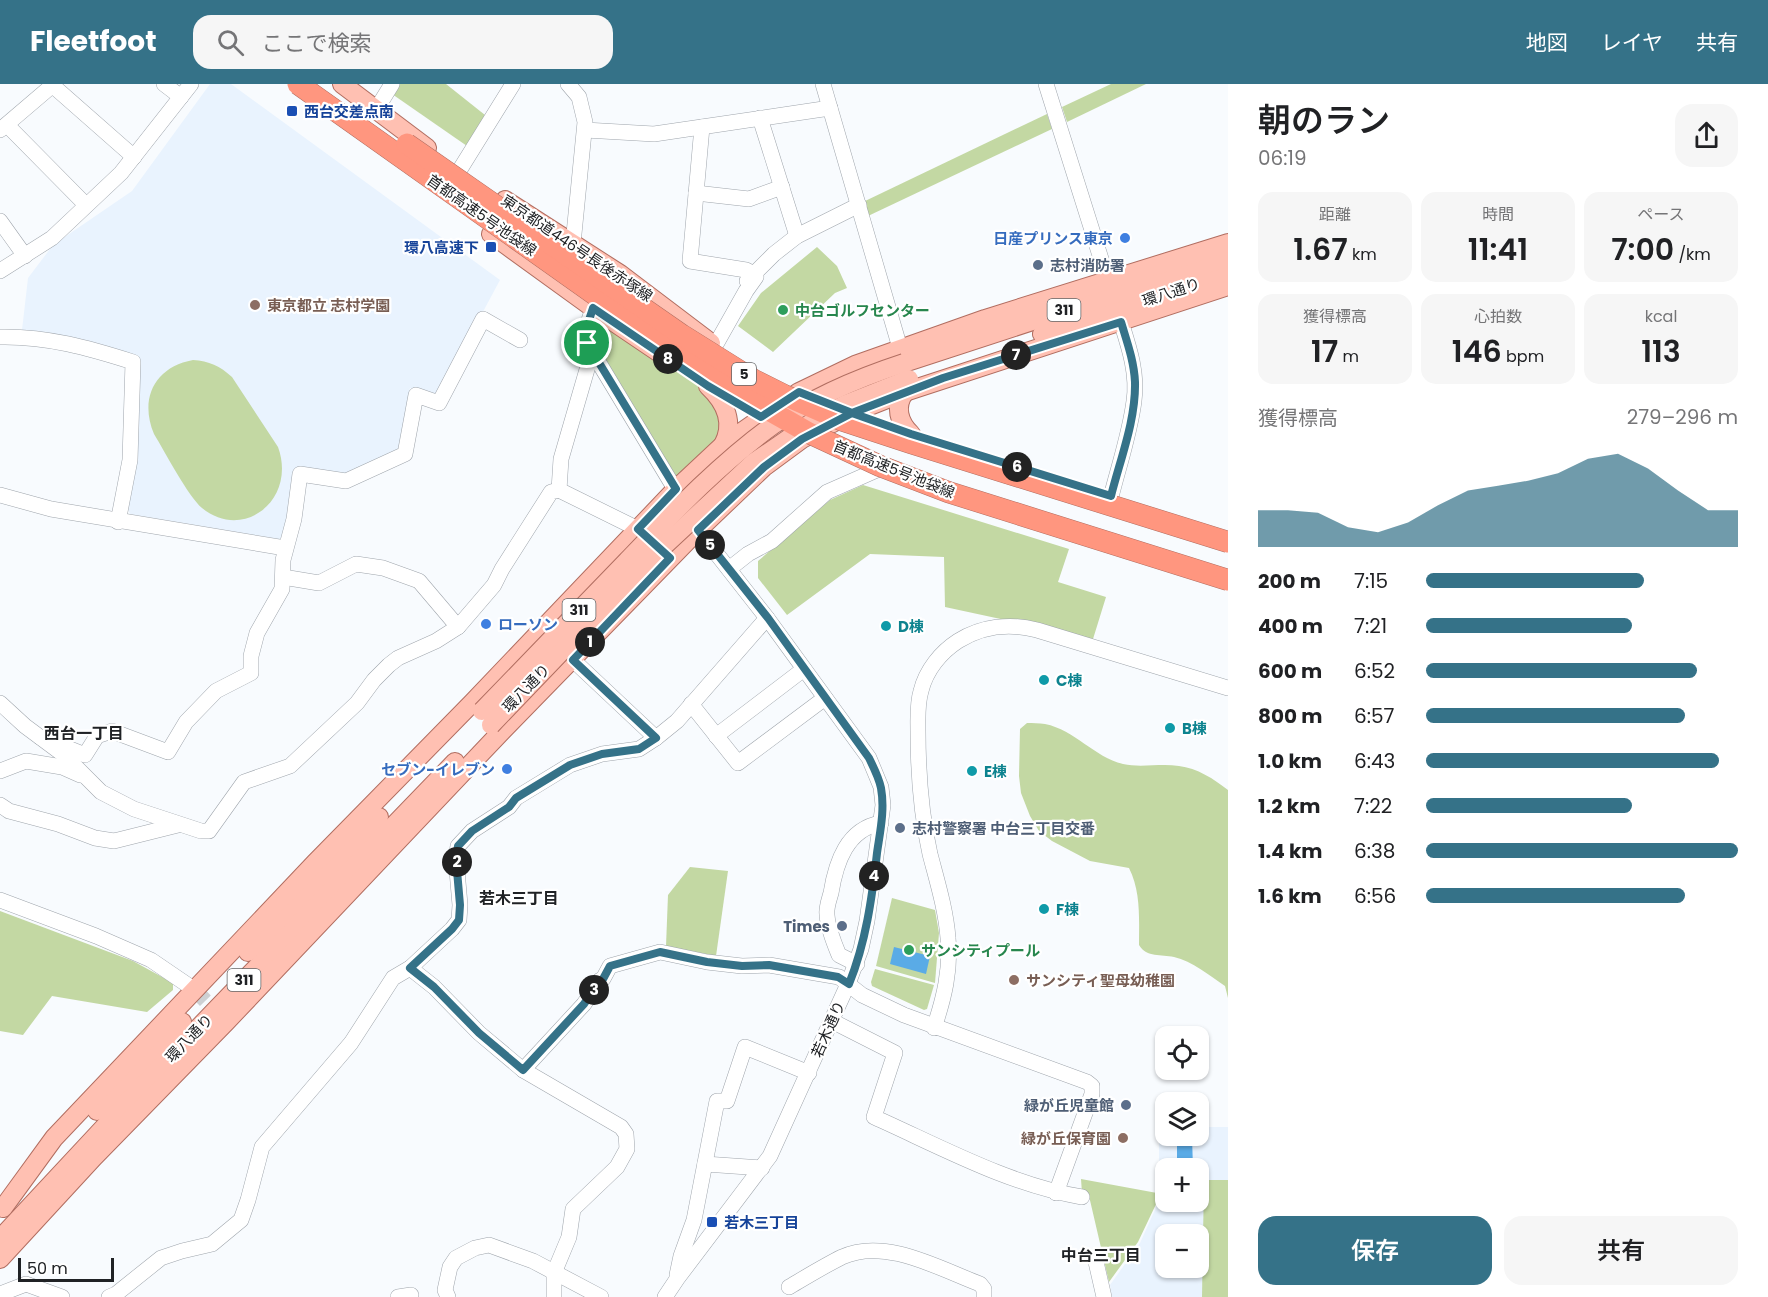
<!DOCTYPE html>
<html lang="ja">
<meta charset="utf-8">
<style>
:root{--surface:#fff;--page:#f6f6f6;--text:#202124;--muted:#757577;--accent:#357288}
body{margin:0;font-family:Poppins,"Noto Sans JP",sans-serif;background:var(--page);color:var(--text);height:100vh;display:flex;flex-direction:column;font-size:22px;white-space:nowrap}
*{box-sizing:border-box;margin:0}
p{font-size:20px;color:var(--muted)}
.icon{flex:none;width:33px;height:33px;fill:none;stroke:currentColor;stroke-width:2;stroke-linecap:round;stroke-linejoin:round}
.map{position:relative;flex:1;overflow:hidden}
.panel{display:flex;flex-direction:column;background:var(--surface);width:540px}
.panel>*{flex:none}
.controls{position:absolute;left:1155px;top:942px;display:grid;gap:12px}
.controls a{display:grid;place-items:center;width:54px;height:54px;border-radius:12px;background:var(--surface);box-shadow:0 2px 4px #0004;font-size:30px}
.scale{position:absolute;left:18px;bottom:15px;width:96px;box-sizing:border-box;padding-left:6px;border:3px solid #202225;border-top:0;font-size:16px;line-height:21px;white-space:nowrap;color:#202225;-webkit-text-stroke:4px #fff;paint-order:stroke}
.pin{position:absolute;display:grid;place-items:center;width:51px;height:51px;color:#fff;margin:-26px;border:3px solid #fff;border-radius:50%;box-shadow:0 2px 6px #0007}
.km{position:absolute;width:30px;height:30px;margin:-15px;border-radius:50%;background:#222;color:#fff;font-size:16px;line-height:30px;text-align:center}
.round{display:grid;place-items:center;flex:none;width:63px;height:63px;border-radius:18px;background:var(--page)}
.head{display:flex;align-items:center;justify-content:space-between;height:102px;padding:0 30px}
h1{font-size:33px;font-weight:600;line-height:45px}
.figures{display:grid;grid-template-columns:repeat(3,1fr);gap:9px;height:102px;padding:6px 30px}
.figures div{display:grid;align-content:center;border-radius:15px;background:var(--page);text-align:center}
.figures b{font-size:30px;font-weight:600}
.figures small{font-size:16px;font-weight:400}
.figures p{font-size:16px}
.chart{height:168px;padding:12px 30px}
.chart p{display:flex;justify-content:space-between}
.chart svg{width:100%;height:108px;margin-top:6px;fill:var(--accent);opacity:.7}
.primary-button{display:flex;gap:12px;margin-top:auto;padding:12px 30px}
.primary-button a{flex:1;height:69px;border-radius:18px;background:var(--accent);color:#fff;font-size:24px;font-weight:600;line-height:69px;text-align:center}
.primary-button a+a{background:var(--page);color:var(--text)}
ul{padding:0 30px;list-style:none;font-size:20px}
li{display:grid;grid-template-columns:96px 72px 1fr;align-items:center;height:45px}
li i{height:15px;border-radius:8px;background:var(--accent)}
header{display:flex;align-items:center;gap:36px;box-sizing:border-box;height:84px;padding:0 30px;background:var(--accent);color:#fff}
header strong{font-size:28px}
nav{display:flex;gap:33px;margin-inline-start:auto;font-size:21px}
.search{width:420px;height:54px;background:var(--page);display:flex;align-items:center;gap:15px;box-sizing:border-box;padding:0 21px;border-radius:18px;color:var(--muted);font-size:22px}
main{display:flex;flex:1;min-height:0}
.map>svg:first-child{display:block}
.built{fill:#e9f3fe;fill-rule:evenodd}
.green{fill:#c3d8a3}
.water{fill:#5aabe6}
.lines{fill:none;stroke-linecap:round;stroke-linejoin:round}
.minor-tunnel{stroke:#cdd0d3;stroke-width:15;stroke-dasharray:15 8;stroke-linecap:butt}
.minor-casing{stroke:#9fa5ac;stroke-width:16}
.major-casing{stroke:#b16d60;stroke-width:20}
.minor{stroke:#fff;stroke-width:15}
.major{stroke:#ffc0b2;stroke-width:18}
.major-bridge-casing{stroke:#b16d60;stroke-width:20;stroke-linecap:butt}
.highway-bridge-casing{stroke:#b16d60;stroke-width:22;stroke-linecap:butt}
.major-bridge{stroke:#ffc0b2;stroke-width:18}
.highway-bridge{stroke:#ff967f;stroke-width:21}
.route-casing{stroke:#fff;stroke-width:12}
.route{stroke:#357288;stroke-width:8}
.transit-dot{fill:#1a4fb4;stroke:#fff;stroke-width:2}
.shop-dot{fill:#3f7fe0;stroke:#fff;stroke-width:2}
.service-dot{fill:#5c6f8a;stroke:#fff;stroke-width:2}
.education-dot{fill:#8d6e63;stroke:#fff;stroke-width:2}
.leisure-dot{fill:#2e9e5b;stroke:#fff;stroke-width:2}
.culture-dot{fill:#0f9aa8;stroke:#fff;stroke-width:2}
.labels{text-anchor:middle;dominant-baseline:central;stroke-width:4.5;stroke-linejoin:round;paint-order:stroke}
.shield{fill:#fff;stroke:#636466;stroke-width:1.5}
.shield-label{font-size:14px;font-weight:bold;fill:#202225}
.transit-label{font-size:15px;font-weight:bold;fill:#164399;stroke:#fff;text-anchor:start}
.street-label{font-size:15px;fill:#202225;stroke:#fff}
.shop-label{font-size:15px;font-weight:bold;fill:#366cbe;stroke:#fff;text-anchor:end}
.service-label{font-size:15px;font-weight:bold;fill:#4e5e75;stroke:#fff;text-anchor:start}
.education-label{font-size:15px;font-weight:bold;fill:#785e54;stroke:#fff;text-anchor:start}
.leisure-label{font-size:15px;font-weight:bold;fill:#27864d;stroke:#fff;text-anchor:start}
.culture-label{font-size:15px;font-weight:bold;fill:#0d838f;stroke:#fff;text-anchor:start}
.neighbourhood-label{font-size:16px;font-weight:bold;fill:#202225;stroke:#fff}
</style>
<header>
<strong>Fleetfoot</strong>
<div class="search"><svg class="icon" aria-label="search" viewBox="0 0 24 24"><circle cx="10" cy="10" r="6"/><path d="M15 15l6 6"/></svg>ここで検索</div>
<nav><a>地図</a><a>レイヤ</a><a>共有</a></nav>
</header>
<main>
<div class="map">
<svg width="1228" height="1213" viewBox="0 0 1228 1213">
<rect width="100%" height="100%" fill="#f8fbfe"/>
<!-- built -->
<g class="built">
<path d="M210,0H231L500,196L440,308L431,310L410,304L399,367L343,390L299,384L284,451L279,455L130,430L128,425L135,379L139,272L73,254L22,246L28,194L53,161L132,107Z"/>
<path d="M1159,1043H1165L1166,1052H1198L1199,1043H1228V1213H1112L1110,1201L1140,1159L1159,1117ZM1166,1084H1198V1118H1166ZM1166,1150H1198V1184H1166Z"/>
</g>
<!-- green -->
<g class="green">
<path d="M396,0H446L485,31L467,62L392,10Z"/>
<path d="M1111,0H1146L1067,38L1062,23Z"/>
<path d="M1047,30L1052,45L868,132L863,118Z"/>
<path d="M817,163L837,182L847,204L835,209L773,268L738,242L761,209Z"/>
<path d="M599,238L707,305L715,312L723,352L683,390L675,393L592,261Z"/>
<path d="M193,276C209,277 220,282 232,293L278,363C297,415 244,458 202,424C188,412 165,368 154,350C139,314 155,283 193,276Z"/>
<path d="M863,401L1069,465L1058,498L1106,513L1093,555L945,523L944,473L870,470L787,531L758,494V477L830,416Z"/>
<path d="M1027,639C1033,639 1039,639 1045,640C1075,646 1094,673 1123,680C1141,684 1161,679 1179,682C1197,684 1214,695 1228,706V914L1225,902C1210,892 1192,877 1174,873C1161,870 1147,874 1139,861C1139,834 1141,808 1129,784L1090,777L1052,757L1039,747L1030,732L1021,709L1019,692L1020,645Z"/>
<path d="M690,783L728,787L716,872L666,862L668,811Z"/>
<path d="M892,814L935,826L939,849L935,899L876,882Z"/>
<path d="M0,827L133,877L173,899V906L147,928L52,912L23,951L0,947Z"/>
<path d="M875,885L934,901L927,925L924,926L872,902L871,898Z"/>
<path d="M1081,1095L1157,1109L1158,1116L1138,1158L1109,1198L1089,1112L1082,1109Z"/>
<path d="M1204,1096H1228V1213H1202Z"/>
</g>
<!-- water -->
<g class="water">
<path d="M894,863L930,872L926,890L890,880Z"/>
<path d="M1177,1053H1192L1193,1084H1177Z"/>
</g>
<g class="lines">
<!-- minor-tunnel -->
<path class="minor-tunnel" d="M195,906L220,932"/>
<!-- minor casing -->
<g class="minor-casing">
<g id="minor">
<path d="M51,0L134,73"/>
<path d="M164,0L181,13"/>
<path d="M568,0L579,13L585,38L573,160"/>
<path d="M823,0L900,264"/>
<path d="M1046,0L1108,197"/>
<path d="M376,26L392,0"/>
<path d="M760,34L797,152"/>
<path d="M7,41L86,121"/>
<path d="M702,43L690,177L746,186L754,190L756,193L746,207L715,262"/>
<path d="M0,46L54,0"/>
<path d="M585,46L654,50L830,24"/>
<path d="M459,87L513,0"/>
<path d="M696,109L749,115L782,103"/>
<path d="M0,137L25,172"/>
<path d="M0,187L52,154L121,89L191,0"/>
<path d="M747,197L774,170L797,152L859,121"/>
<path d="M593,224L586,245L587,259L681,415"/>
<path d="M0,253C47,252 89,264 133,278L130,376L118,438"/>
<path d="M588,282L561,375L559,406L638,445L645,452"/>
<path d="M0,411L51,425L285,464"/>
<path d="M1111,413C1119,381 1130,349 1134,317C1138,290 1129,263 1121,238"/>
<path d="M729,485L748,470L772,457L827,408L877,386"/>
<path d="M283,493L319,499L356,480L383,484L419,497L458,543"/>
<path d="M573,576L656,654"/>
<path d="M0,619L25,642L64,671L101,708L134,725L201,747H209L244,698L290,682L357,619L374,596L389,581L398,574L436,557L458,543L494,501L502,485L551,408L559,406"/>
<path d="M691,620L738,679L825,614"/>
<path d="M716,652L804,585"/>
<path d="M40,653L85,671L97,652L112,647L168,668L186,638L216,607L251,589V572L257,549L282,505L283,476L294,435L300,390L346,397L405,370L416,311L439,319L483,235L520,256"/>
<path d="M0,687L26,677L62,683L80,691"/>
<path d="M0,721L9,727L58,740L95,754L114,757L178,741"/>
<path d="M0,816L96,852L151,876L195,906"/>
<path d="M857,880L839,871C834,859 828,845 827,831C826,824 829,816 831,809C836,778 847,745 881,739"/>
<path d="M410,884L434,903L479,949L523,986L621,1043L626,1050L627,1065L617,1083L573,1125L569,1153L554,1189V1213"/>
<path d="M832,937L895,969L874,1033C941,1063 1010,1101 1082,1113"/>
<path d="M934,944C944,914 951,886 948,854C946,826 937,797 930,770C921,730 918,688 918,647C918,634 917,620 921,607C926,586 941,568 958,557C982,542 1010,539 1037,546L1228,604"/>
<path d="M523,986L584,920L600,896L603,895L610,882L660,868L707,878L742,882L769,881L839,893L862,911L904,931L1087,998L1092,1002V1010L1056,1109"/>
<path d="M705,1080L762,1084"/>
<path d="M1096,1178L1104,1213"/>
<path d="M677,1191L681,1172L694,1136L717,1017H727L745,963L809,989"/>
<path d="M789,1203C806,1193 824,1182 842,1173C885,1153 940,1185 980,1200L984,1205V1213"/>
<path d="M0,1210L26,1200L62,1213"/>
<path d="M109,1213L116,1210L161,1174L182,1167L212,1160L241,1136L248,1116L262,1063L351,959L393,894L410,884L452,845L459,836L460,821L456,775L458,762L472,747L509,723L516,714L570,681L602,670L639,665L656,654L677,637L767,534"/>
<path d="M398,1213L411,1211"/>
<path d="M448,1213L445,1206L450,1183L456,1174L475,1164L489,1161L533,1177L601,1213"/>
<path d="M665,1213L677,1195L770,1072L848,900L861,865L867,837L883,721L881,703L869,674L767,534L698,446L693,436"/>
</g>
</g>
<!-- major casing -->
<g class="major-casing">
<g id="major">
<path d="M342,0L427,64"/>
<path d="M505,116L620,190L711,259"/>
<path d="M491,150L593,224L667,274"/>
<path d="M1042,250L1228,190"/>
<path d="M904,279L1228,173"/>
<path d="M708,302C725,318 735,339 723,361"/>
<path d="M905,308C894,322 899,339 911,350"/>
<path d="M248,868L379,733"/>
<path d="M97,1027L182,938"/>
<path d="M3,1124L54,1054L315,779L472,619L676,405L723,361L799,308L855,281L985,235L1228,159"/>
<path d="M0,1155L150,994L455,678"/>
<path d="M0,1175L94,1073L226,938L502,647L698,446L764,383L802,355L852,329L905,308L1228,202"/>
</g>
</g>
<!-- minor -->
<use href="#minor" class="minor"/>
<!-- major -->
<use href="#major" class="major"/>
<!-- major-bridge casing -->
<g class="major-bridge-casing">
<g id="major-bridge">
<path d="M482,627C530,577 579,527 627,477C673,429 719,380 773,341C813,313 858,294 904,279"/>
<path d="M491,641L651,474L753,379L814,337L846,320L909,295"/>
</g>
</g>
<!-- highway-bridge casing -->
<g class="highway-bridge-casing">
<g id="highway-bridge">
<path d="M298,0L673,266L739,309L809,349L880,382L948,408L1228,496"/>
<path d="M407,60L682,251L754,296L784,311L841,336L911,359L1228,458"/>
</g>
</g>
<!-- major-bridge -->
<use href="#major-bridge" class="major-bridge"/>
<!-- highway-bridge -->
<use href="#highway-bridge" class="highway-bridge"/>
</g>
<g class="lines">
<!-- route casing -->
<g class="route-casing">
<path id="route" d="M587,259L676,405L638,445L670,474L573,576L656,654L639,665L602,670L570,681L516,714L509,723L472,747L458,762L456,775L460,821L459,836L452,845L410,884L434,903L479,949L523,986L584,920L600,896L603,895L610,882L660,868L707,878L742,882L769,881L838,893L849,900C866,858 872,814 877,769C880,748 885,726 881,704C879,694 874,684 869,674L768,534L698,446L764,383L802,355L852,329L911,350L1111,412C1120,376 1136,336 1135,298C1134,277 1127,258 1121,238L943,294L852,329L799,308L761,333L708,302L593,224L586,245L587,259"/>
</g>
<!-- route -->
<use href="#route" class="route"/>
</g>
<!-- markers -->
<g class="transit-dot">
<rect x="286" y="21" width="12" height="12" rx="3"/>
<rect x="485" y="157" width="12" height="12" rx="3"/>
<rect x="706" y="1132" width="12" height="12" rx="3"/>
</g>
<g class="shop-dot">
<circle cx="1125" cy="154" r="6"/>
<circle cx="486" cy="540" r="6"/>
<circle cx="507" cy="685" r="6"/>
</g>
<g class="service-dot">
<circle cx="1038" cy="181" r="6"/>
<circle cx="900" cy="744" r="6"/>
<circle cx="842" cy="842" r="6"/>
<circle cx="1126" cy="1021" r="6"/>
</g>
<g class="education-dot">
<circle cx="255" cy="221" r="6"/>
<circle cx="1014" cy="896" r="6"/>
<circle cx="1123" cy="1054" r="6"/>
</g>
<g class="leisure-dot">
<circle cx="783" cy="226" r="6"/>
<circle cx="909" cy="866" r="6"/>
</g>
<g class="culture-dot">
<circle cx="886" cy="542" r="6"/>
<circle cx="1044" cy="596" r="6"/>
<circle cx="1170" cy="644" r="6"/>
<circle cx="972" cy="687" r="6"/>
<circle cx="1044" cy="825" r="6"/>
</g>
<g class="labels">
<!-- shield labels -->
<g class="shield">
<rect x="1047.5" y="215" width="33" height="22" rx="4.5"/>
<rect x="732" y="279" width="24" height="22" rx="4.5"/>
<rect x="562.5" y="515" width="33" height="22" rx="4.5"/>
<rect x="227.5" y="885" width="33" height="22" rx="4.5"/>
</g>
<g class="shield-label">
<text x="1064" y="226">311</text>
<text x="744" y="290">5</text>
<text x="579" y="526">311</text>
<text x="244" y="896">311</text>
</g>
<!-- transit labels -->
<g class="transit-label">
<text x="304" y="27">西台交差点南</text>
<text x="479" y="163" text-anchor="end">環八高速下</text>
<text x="724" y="1138">若木三丁目</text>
</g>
<!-- street labels -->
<g class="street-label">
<text transform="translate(482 131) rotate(35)">首都高速5号池袋線</text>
<text transform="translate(577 164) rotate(34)">東京都道446号長後赤塚線</text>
<text transform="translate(1171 208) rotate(-18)">環八通り</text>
<text transform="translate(894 385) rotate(22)">首都高速5号池袋線</text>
<text transform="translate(526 604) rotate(-46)">環八通り</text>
<text transform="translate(828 945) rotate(-66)">若木通り</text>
<text transform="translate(189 954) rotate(-46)">環八通り</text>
</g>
<!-- shop labels -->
<g class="shop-label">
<text x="1113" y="154">日産プリンス東京</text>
<text x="498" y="540" text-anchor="start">ローソン</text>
<text x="495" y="685">セブン-イレブン</text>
</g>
<!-- service labels -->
<g class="service-label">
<text x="1050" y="181">志村消防署</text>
<text x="912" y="744">志村警察署 中台三丁目交番</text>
<text x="830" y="842" text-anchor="end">Times</text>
<text x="1114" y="1021" text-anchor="end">緑が丘児童館</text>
</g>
<!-- education labels -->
<g class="education-label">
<text x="267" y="221">東京都立 志村学園</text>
<text x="1026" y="896">サンシティ聖母幼稚園</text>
<text x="1111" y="1054" text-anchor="end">緑が丘保育園</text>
</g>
<!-- leisure labels -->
<g class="leisure-label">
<text x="795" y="226">中台ゴルフセンター</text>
<text x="921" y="866">サンシティプール</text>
</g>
<!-- culture labels -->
<g class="culture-label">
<text x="898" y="542">D棟</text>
<text x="1056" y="596">C棟</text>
<text x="1182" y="644">B棟</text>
<text x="984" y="687">E棟</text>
<text x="1056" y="825">F棟</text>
</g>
<!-- neighbourhood labels -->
<g class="neighbourhood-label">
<text x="84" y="649">西台一丁目</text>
<text x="519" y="814">若木三丁目</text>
<text x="1101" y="1171">中台三丁目</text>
</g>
</g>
</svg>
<div class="controls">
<a><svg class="icon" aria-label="locate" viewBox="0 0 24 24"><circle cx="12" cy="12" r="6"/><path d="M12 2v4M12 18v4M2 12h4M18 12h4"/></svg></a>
<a><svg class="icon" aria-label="layers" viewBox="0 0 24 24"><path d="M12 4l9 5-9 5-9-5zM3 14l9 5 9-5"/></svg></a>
<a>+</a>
<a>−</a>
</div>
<div class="scale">50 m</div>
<div class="pin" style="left:587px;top:259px;background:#1e9e55"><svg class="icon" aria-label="arrive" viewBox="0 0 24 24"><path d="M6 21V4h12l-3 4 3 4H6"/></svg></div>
<b class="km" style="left:590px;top:558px">1</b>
<b class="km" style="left:457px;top:778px">2</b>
<b class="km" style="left:594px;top:906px">3</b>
<b class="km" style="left:874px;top:792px">4</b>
<b class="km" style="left:710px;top:461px">5</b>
<b class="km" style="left:1017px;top:383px">6</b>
<b class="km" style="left:1016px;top:271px">7</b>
<b class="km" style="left:668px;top:275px">8</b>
</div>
<section class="panel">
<div class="head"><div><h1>朝のラン</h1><p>06:19</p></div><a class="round"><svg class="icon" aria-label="share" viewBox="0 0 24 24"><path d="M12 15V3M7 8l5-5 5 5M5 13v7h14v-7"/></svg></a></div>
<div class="figures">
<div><p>距離</p><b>1.67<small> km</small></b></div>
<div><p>時間</p><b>11:41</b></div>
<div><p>ペース</p><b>7:00<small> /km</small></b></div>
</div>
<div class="figures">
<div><p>獲得標高</p><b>17<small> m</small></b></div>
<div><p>心拍数</p><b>146<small> bpm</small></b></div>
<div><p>kcal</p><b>113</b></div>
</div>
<div class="chart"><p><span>獲得標高</span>279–296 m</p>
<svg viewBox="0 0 160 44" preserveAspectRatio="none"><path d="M0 44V29L10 29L20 30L30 36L40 38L50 34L60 27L70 21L80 19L90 17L100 14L110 8L120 6L130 12L140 21L150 29L160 29V44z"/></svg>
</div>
<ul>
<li><b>200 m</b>7:15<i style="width:70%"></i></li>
<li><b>400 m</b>7:21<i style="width:66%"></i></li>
<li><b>600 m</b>6:52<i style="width:87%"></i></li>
<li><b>800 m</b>6:57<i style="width:83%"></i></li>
<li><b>1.0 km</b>6:43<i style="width:94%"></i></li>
<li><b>1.2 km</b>7:22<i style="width:66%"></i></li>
<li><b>1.4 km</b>6:38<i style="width:100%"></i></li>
<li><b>1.6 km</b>6:56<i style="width:83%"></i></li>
</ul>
<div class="primary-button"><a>保存</a><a>共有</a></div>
</section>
</main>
